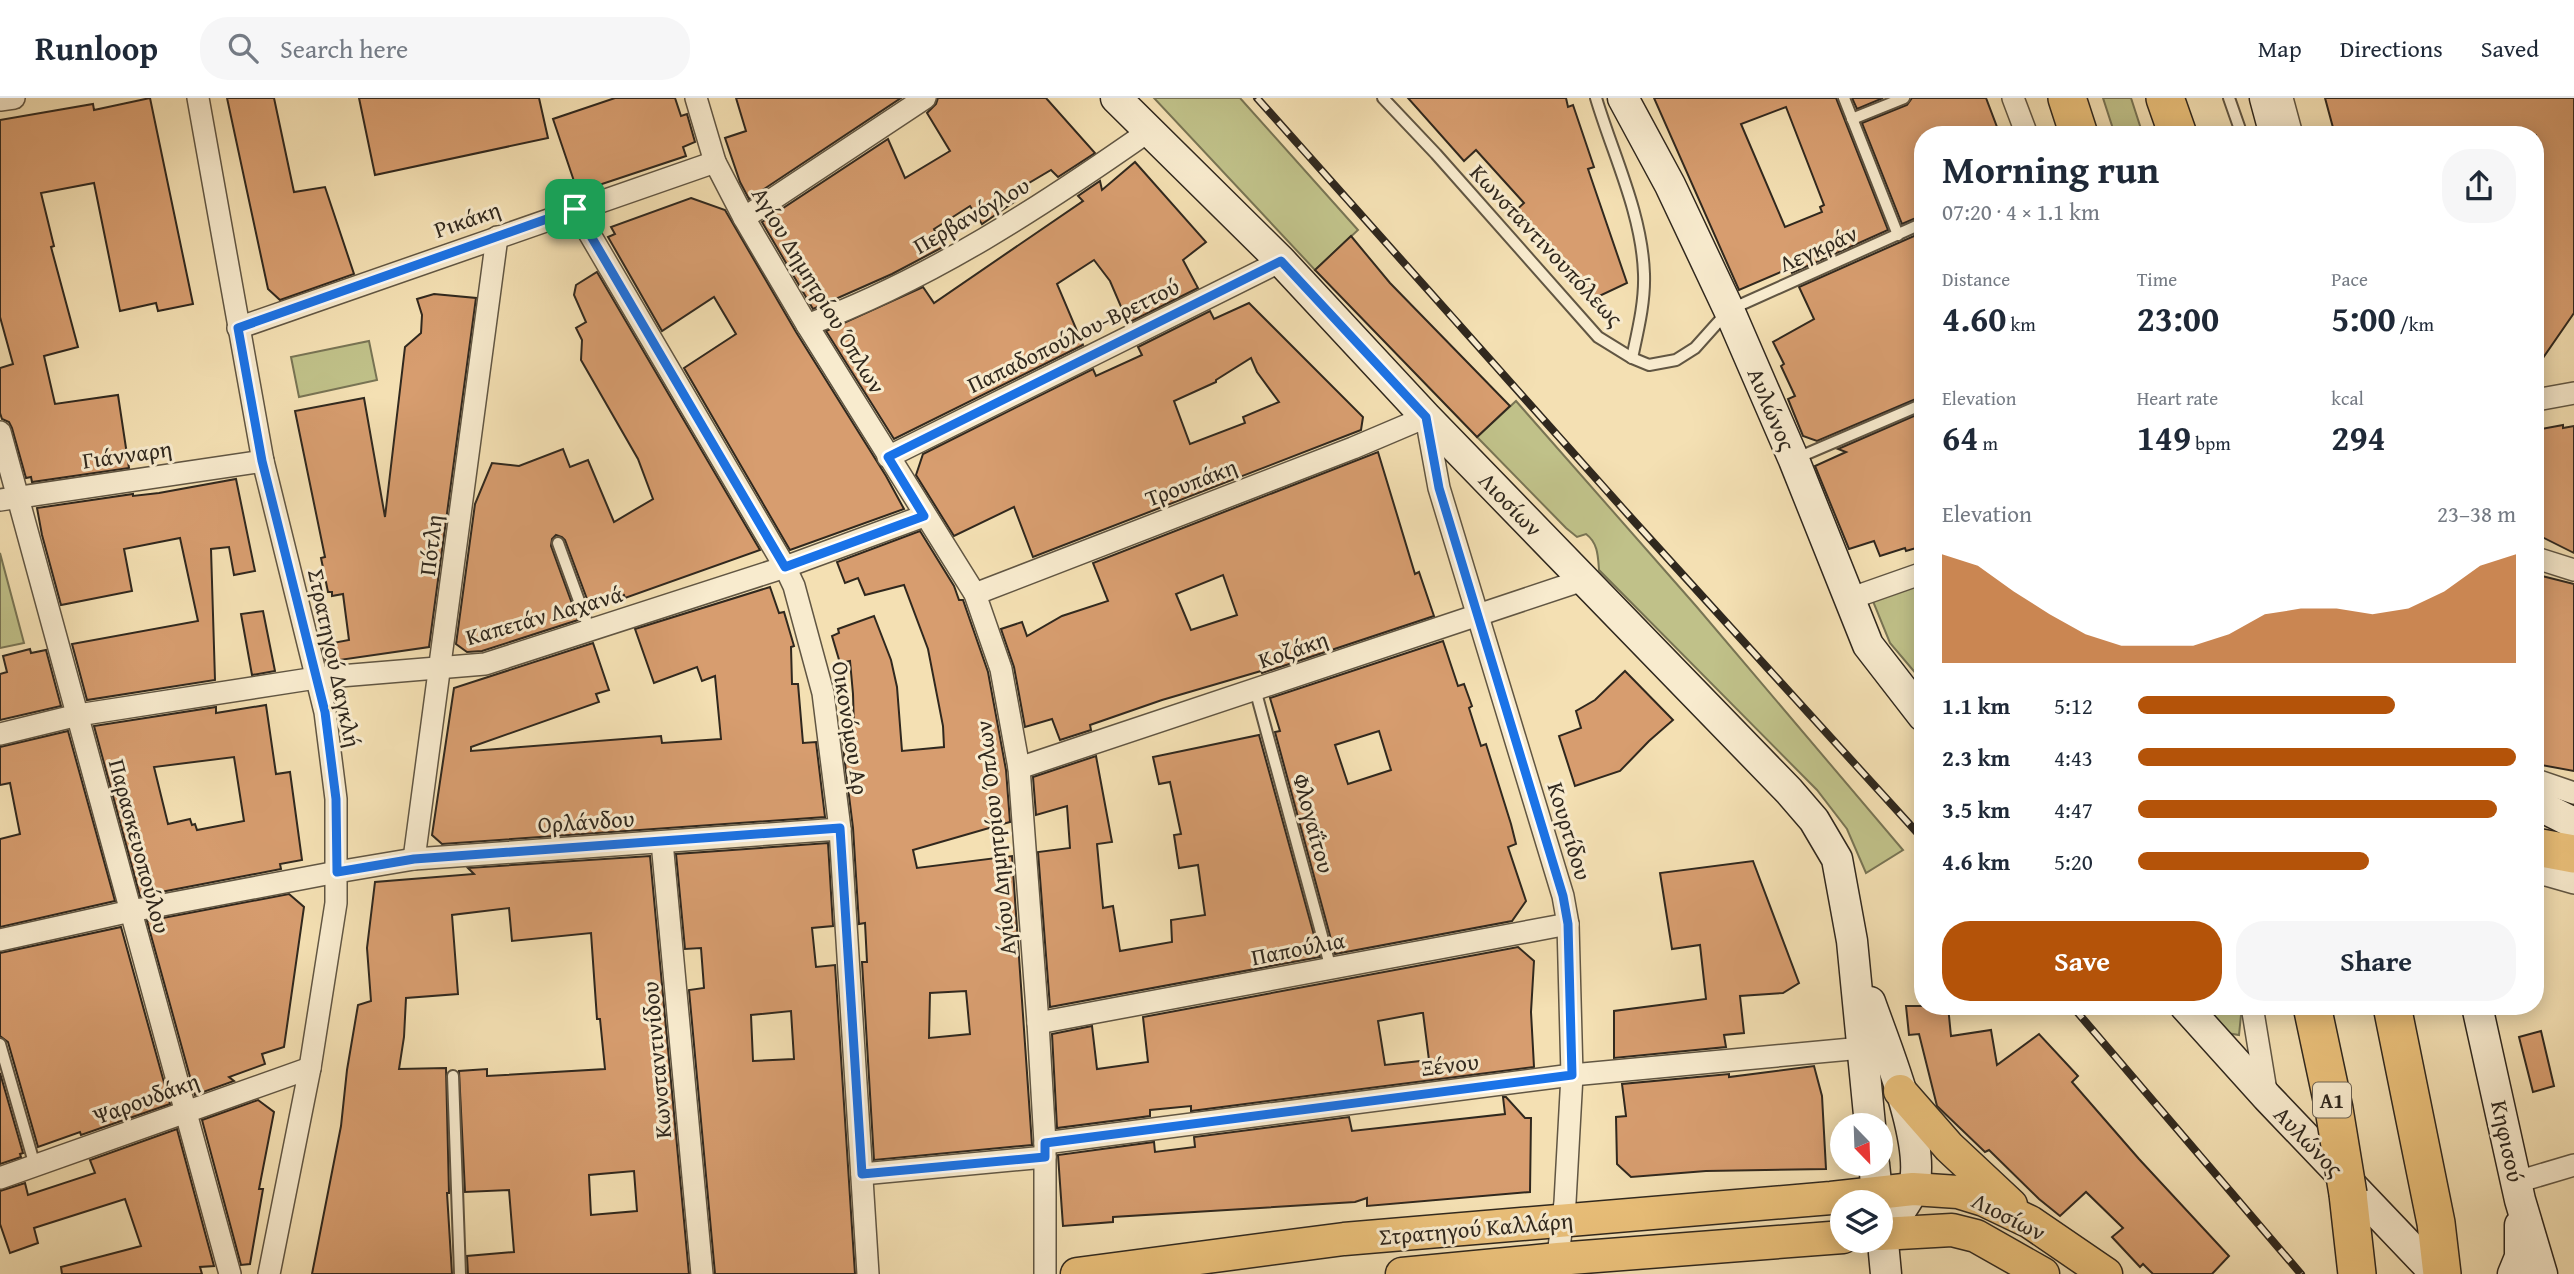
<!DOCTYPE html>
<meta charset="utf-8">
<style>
:root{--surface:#fff;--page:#f6f6f7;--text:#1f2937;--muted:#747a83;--line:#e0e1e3;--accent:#b45309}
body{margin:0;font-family:"Gentium Book Plus",serif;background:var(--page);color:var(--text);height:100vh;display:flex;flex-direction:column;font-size:26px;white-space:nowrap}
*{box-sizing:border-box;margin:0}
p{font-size:23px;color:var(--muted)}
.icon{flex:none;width:38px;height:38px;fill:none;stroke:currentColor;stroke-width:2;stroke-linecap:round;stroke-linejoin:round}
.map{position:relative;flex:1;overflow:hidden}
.details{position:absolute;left:1914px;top:28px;width:630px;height:889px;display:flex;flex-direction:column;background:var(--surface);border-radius:28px;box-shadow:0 4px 18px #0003}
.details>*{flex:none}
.needle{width:46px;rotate:157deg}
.controls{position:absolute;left:1830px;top:1015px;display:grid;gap:14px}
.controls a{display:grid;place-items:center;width:63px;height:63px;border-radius:50%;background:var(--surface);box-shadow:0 4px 18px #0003;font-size:35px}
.pin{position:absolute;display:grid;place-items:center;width:60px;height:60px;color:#fff;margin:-30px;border-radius:14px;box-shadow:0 4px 10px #0006}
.round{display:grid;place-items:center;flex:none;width:74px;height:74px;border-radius:28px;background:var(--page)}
.headline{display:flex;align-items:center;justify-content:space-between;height:119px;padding:0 28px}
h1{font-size:38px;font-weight:700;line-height:52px}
.stats{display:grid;grid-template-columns:repeat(3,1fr);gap:10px;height:119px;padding:7px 28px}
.stats div{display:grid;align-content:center}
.stats b{font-size:35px;font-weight:700}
.stats small{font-size:19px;font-weight:400}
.stats p{font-size:19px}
.chart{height:196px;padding:14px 28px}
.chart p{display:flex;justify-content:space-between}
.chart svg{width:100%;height:126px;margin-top:7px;fill:var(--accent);opacity:.7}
.action{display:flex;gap:14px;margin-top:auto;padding:14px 28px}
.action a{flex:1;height:80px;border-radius:28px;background:var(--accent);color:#fff;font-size:28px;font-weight:700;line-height:80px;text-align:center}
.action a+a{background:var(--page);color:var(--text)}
ul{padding:0 28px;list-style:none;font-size:23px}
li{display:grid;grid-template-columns:112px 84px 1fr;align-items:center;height:52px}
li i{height:18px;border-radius:9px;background:var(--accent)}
header{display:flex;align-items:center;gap:42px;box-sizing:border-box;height:98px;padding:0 35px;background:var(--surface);border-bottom:2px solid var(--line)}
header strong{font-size:33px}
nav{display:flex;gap:38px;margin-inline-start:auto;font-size:24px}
.search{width:490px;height:63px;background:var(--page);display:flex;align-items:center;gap:18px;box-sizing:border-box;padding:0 24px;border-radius:28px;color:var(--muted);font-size:26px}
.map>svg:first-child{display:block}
.green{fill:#c0c189;stroke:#787454;stroke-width:2}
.building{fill:#d79d6f;stroke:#30281e;stroke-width:2;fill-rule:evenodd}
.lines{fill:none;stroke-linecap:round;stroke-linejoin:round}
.lane-casing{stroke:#615643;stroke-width:14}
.street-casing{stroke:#615643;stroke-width:24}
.secondary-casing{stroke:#30281e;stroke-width:33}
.primary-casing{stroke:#30281e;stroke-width:35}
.highway-casing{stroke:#30281e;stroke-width:40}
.lane{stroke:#f8ebce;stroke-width:10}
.street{stroke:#f8ebce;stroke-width:21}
.secondary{stroke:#f8ebce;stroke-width:30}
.primary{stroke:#eac07a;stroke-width:32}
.highway{stroke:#eac07a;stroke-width:37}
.rail-casing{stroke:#30281e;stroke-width:8}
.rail{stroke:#f8ebce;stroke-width:5;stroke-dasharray:16;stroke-linecap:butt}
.highway-bridge-casing{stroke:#30281e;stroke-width:40;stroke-linecap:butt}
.highway-bridge{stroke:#eac07a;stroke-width:37}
.route-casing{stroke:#fff;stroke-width:14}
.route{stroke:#1a73e8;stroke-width:9}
.labels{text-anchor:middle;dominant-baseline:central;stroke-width:6;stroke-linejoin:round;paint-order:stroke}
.shield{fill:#f8ebce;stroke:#6c6253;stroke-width:2}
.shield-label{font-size:21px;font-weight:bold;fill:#30281e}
.street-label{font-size:23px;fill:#30281e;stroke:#f8ebce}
</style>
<header>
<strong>Runloop</strong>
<div class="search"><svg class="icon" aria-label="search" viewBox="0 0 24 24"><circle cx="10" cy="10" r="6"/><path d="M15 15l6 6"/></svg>Search here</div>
<nav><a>Map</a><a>Directions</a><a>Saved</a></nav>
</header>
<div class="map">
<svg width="2574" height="1176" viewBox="0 0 2574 1176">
<rect width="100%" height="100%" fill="#f4e0b3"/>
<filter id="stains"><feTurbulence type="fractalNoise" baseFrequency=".00286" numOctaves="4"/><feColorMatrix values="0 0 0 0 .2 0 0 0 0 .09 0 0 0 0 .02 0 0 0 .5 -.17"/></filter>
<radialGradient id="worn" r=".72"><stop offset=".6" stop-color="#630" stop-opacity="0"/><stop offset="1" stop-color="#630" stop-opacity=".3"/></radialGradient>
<!-- green -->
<g class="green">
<path d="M1154,0H1240L1358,132L1315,172Z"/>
<path d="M2103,0H2131L2143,37H2115Z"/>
<path d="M369,243L377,282L299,299L291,259Z"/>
<path d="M1516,303L1696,508L1903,752L1866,775L1847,731L1817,692L1599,472C1598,458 1598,445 1586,436L1577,439L1566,430L1477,339Z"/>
<path d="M0,455L24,545L0,550Z"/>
<path d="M1923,480V584L1890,545L1870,496Z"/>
<path d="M2204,908H2239L2241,917L2239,937L2227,935Z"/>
</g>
<!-- building -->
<g class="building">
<path d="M150,0L193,206L158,213L156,205L120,213L94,85L41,95L54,148L51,149L78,249L44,258L55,306L118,297L129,370L32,384L31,379L26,380L12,330L9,324L2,321L0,315V270L13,266L0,219V22L93,6L94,12Z"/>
<path d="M227,0H274L294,94L325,89L354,176L280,202L268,191Z"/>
<path d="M359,0H539L548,40L375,77Z"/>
<path d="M615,0H675L681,18L687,16L695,44L683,49L686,58L596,88L594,83L576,89L553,21Z"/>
<path d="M736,0H901L749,101L740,84L725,40L746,33Z"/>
<path d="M938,0H1046L1095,55L1058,79L1051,72L1012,95L1017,102L982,126L970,108L934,131L943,149L892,176L813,211L762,124L888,41L905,80L950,53L927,15L936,6Z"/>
<path d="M1408,0H1566L1568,9L1573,7L1594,69L1588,71L1627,185L1593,201L1514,114L1524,105L1476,52L1464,63Z"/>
<path d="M1654,0H1836L1888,132L1792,175L1790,170L1739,192ZM1786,9L1824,107L1820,109L1822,114L1785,129L1741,26Z"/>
<path d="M1852,0H1883L1857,11Z"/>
<path d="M1912,0H1986L1997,29L1977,37H1923V117L1902,126L1862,25L1907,7Z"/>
<path d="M2325,0H2574V215L2536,270V37H2335Z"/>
<path d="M1135,64L1206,144L1183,162L1198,190L1128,225L1110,183L1094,162L1057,186L1083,247L894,341L826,233L923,189L934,205L1083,103L1078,98L1100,83L1102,92Z"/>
<path d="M691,100L725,112L796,234L886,378L904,411L790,452L684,270L736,236L714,199L662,233L608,139L615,136L611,129Z"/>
<path d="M1923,134V298L1817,343L1803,338L1788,301L1795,298L1781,268L1784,266L1773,244L1814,221L1799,189Z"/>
<path d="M1351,138L1390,185L1510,308L1477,339L1315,172Z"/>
<path d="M597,174L760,452L625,500L624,497L590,509L565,442L562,439L556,437L552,441L551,448L578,522L482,553L467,554L456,546L475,406L492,365L519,368L563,351L570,369L588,362L614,424L653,401L638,361L581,262L582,242L576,230L586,224L574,197L576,187Z"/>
<path d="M434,196L476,200L429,549L326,564L322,547L349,542L343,496L332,498V494H328L321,460L325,459L295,313L364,300L385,419L405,249L421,235L422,217L417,201Z"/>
<path d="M1249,205L1363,319L1361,332L1033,459L1014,409L954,438L916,377L923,356L1093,271L1096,278L1142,257L1138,249L1210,213L1214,221ZM1251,260L1257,274L1279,304L1243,319L1245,325L1190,346L1174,303L1216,284V282Z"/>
<path d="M1923,314V448L1906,453L1905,450L1880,458L1874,443L1849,451L1815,368L1846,354L1838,351Z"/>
<path d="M2563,327V330L2574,328V455L2536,436V332Z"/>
<path d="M1378,354L1415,476L1419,474L1434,518L1262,575L1261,573L1162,602L1090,627L1091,632L1060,642L1052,621L1025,629L1014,569L1001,531L1022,524L1027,538L1062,518L1108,503L1093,465ZM1223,477L1237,517L1191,532L1176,496Z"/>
<path d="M236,381L255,473L234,477L229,449L211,451L215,582L87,602L72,546L198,523L180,440L124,451L132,493L61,507L42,437L37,410L133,396V398L159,395Z"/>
<path d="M920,433L954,488L959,502H963L988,574L1006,672L1010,724L913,752L917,770L1012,758L1032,1047L874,1062L862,864H867L865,825L859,826L853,730L842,641L848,640L847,632L854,631L853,596L850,563L840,565L832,538L839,535L838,531L874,518L891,562L897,589L902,653L944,649L943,628L928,551L904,487L865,497L858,480L845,485L837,464ZM966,893L970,936L929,940L930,895Z"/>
<path d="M2542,478L2574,486V673L2536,666V555Z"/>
<path d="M770,489L779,515L784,514L794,548L791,549L792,586H798L803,645L816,644L825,719L442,746L432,737L454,590L593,545L609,592L596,596L599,604L471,649V653L661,638L662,645L721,641L715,578L702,583L697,569L654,585L635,531Z"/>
<path d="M263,513L275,573L252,577L241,516Z"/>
<path d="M1443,543L1458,588L1464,586L1472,608L1469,610L1481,648L1486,646L1511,726L1516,746L1508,749L1526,803L1512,823L1335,856L1275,634L1280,633L1270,600ZM1379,633L1391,672L1348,686L1335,647Z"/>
<path d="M30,551L31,555L46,552L61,608L0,622V576L7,574L3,558Z"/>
<path d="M1625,573L1673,622L1649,643L1620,673L1575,688L1559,638L1581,630L1576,613L1595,602Z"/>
<path d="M266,607L276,676L290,674L302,762L280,766L281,771L140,798L94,628L216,609V615ZM234,659L244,723L197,732L195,726L192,727L190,721L168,726L154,669Z"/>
<path d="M68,633L115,803L0,829V741L20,736L10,685L0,687V649Z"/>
<path d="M1259,637L1320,859L1050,909L1038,754L1070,750L1067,708L1036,717L1033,679L1096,658L1112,744L1097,746L1103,810L1113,808L1120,853L1172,844L1171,822L1205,817L1198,767L1179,770L1174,737L1181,736L1170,684L1159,686L1153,659Z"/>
<path d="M828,745L833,828L812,830L816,869L835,867L855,1176H715L689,892L704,890L701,850L685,851L676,756ZM791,913L794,961L753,963L751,917Z"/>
<path d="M650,758L689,1176H468L467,1158L514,1154L509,1092L465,1094L459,973L487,971V978L605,971L600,921H597L591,835L512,843L509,810L452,817L458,896L406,900L404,939L399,971L446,970L449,1095H447L452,1176H312L341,1028L347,972L358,907L371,903L367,850L375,784L474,776L468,770ZM634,1073L637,1113L591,1117L589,1077Z"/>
<path d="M1753,763L1799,885L1783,895L1740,898L1744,935L1724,937L1726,949L1614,960V913L1706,901L1700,847L1672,851L1660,775Z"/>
<path d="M289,796L304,809L284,949L262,956L265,966L229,979L234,983L195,997L147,823Z"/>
<path d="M121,829L170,1006L81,1037L80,1034L38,1049L8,944L0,938V855Z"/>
<path d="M1518,849L1534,863L1531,914L1534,969L1191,1013V1008L1150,1012V1018L1057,1030L1052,936L1092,928L1097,971L1148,964L1143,919ZM1421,915H1423L1429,962L1385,967L1378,923Z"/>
<path d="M1906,908H1948L1951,938L1991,932L1997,967L2039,936L2078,978L2072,984L2139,1061L2229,1158L2212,1176H2153L2143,1166L2140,1169L2112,1139L2123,1130L2086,1094L2060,1118L2039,1101L1989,1052L1985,1054L1937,1008L1919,936L1909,937Z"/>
<path d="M2541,933L2554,988L2533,994L2519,939Z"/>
<path d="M1814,968L1822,998L1826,1071L1706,1073L1631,1079L1617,1066L1616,1019L1626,1018L1622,986L1729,976V979Z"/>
<path d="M0,975L23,1055L20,1056L21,1059L0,1066Z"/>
<path d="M1503,999H1506L1525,1020H1531L1530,1094L1367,1108V1100L1355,1104L1113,1119V1124L1063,1128L1058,1057L1154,1044L1155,1054L1195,1049L1194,1039L1349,1019L1352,1033L1505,1016Z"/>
<path d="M258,1002L274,1014L259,1091H263L250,1166L241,1167L202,1022Z"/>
<path d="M177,1031L214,1168L200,1169L202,1176H62L61,1169L141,1148L125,1101L34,1130L38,1145L10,1155L0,1126V1093L25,1085L28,1097L95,1075L90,1062Z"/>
</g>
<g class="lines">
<!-- lane casing -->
<g class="lane-casing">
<g id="lane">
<path d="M1383,0L1436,56L1598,239L1632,260L1649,267L1676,262L1695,250L1729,212L1923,125"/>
<path d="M1596,0C1613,57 1642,115 1644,176C1645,204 1638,232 1632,260"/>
<path d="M1844,0L1898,137"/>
<path d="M2229,0L2242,37"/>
<path d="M1852,21L1904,0"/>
<path d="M1797,360L1923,306"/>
<path d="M558,445L590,533"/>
<path d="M1255,591L1331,871"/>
<path d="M0,946L35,1068"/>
<path d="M453,978L460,1176"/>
</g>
</g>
<!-- street casing -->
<g class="street-casing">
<g id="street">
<path d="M198,0L263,363L325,614L336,701V805L310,970L269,1176"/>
<path d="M696,0L715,64L744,120L807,227L975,496L1001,571L1019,670L1038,925L1045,1045V1176"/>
<path d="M2013,0L2027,37"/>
<path d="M2282,0L2292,37"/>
<path d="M0,2L14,0"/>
<path d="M575,111L785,469L794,488L823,595L840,731L868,1176"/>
<path d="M744,120L925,0"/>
<path d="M807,227C931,181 1042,108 1149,33"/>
<path d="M238,230L715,64"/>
<path d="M2536,302L2574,295"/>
<path d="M0,334L230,1176"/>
<path d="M888,359L1281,163"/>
<path d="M0,402L263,363"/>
<path d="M2536,460L2574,472"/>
<path d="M975,496L1353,350L1426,319L1439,390L1563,798L1568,826L1572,977L1565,1104L1556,1172"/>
<path d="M1849,501L1923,475"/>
<path d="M0,636L78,617L316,580L485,566L785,469L924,418"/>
<path d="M1019,670L1583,482"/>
<path d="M2536,682L2574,695"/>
<path d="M662,744L702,1176"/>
<path d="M414,761L497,139"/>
<path d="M2536,777H2546L2574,785"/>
<path d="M0,842L131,813L337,774L414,761L840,731"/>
<path d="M2252,908L2267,999"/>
<path d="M1038,925L1568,826"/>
<path d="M1045,1045L1572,977L1862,950"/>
<path d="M862,1076L1045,1059"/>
<path d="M0,1080L310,970"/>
<path d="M2517,1084L2574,1067"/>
</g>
</g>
<!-- secondary casing -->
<g class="secondary-casing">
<g id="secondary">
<path d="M1116,0L1281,163L1426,319L1789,693L1814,722L1837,761L1852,843L1870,1027"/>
<path d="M1623,0L1670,87L1729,212L1794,362L1868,547L1923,618"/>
<path d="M2265,0L2275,37"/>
<path d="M2536,706L2574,725"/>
<path d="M1870,904C1885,947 1928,1049 1913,1091C1907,1106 1893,1122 1884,1136"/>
<path d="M2185,908L2267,999L2436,1176"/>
<path d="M2477,908L2520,1102L2542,1176"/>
<path d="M1874,1066L1878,1104"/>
<path d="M1881,1123L1886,1176"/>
<path d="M2513,1176L2520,1159V1127"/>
</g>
</g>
<!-- primary casing -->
<g class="primary-casing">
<g id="primary">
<path d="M1900,993L1949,1049L2011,1107"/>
<path d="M1881,1136L1952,1132L1976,1138L2043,1176"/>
<path d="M1077,1176L1344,1141L1831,1100L1913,1091L1958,1094L1984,1102L2030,1124L2106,1176"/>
<path d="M1402,1176L1558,1161L1843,1139"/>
</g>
</g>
<!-- highway casing -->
<g class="highway-casing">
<g id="highway">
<path d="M2067,0L2079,37"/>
<path d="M2165,0L2178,37"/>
<path d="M2536,749L2574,756"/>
<path d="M2392,908L2436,1125L2442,1176"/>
<path d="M2348,1096L2357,1176"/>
</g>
</g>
<!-- lane -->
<use href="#lane" class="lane"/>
<!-- street -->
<use href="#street" class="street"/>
<!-- secondary -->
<use href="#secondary" class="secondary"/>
<!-- primary -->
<use href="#primary" class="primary"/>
<!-- highway -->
<use href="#highway" class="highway"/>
<!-- rail casing -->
<g class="rail-casing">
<g id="rail">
<path d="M1257,0L1633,422L1923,741"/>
<path d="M2072,908L2301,1176"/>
</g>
</g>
<!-- rail -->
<use href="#rail" class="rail"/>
<!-- highway-bridge casing -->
<g class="highway-bridge-casing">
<path id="highway-bridge" d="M2312,908L2334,1011L2348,1096"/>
</g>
<!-- highway-bridge -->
<use href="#highway-bridge" class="highway-bridge"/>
</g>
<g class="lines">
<!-- route casing -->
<g class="route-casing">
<path id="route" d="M575,111L785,469L924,418L888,359L1281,163L1426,319L1439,390L1563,798L1568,826L1572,977L1045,1045V1059L862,1076L840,730L414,761L337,774L336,701L325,614L262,363L238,230Z"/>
</g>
<!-- route -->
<use href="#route" class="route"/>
</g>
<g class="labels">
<!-- shield labels -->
<rect class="shield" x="2313" y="984.5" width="38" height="35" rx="5"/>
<g class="shield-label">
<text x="2332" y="1002">Α1</text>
</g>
<!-- street labels -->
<g class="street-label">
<text transform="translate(971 117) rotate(-30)">Περβανόγλου</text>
<text transform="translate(467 121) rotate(-19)">Ρικάκη</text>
<text transform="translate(1547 147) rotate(47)">Κωνσταντινουπόλεως</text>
<text transform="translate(1818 150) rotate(-24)">Λεγκράν</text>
<text transform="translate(819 192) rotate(59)">Αγίου Δημητρίου Όπλων</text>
<text transform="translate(1073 237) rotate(-26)">Παπαδοπούλου-Βρεττού</text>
<text transform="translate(1772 311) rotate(67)">Αυλώνος</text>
<text transform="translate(127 356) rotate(-8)">Γιάνναρη</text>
<text transform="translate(1191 384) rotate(-21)">Τρουπάκη</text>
<text transform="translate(1511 406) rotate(46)">Λιοσίων</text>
<text transform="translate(430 447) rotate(-83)">Πότλη</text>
<text transform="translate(544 517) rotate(-16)">Καπετάν Λαχανά</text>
<text transform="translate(1293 551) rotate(-19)">Κοζάκη</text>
<text transform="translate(335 560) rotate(78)">Στρατηγού Δαγκλή</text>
<text transform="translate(851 630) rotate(81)">Οικονόμου Αρ</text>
<text transform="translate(586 723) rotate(-4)">Ορλάνδου</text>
<text transform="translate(1314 725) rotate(75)">Φλογαΐτου</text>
<text transform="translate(1570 733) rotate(73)">Κουρτίδου</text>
<text transform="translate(995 740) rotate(-96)">Αγίου Δημητρίου Όπλων</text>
<text transform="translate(140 748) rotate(75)">Παρασκευοπούλου</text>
<text transform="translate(1298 850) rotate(-11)">Παπούλια</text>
<text transform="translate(656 962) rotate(-95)">Κωνσταντινίδου</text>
<text transform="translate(1450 966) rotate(-7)">Ξένου</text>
<text transform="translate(146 1000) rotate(-20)">Ψαρουδάκη</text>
<text transform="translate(2309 1043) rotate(46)">Αυλώνος</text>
<text transform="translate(2508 1043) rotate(78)">Κηφισού</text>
<text transform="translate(2009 1118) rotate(27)">Λιοσίων</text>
<text transform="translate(1476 1130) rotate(-5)">Στρατηγού Καλλάρη</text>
</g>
</g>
<rect width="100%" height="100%" filter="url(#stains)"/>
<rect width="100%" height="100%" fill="url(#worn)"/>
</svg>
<div class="controls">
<a><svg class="needle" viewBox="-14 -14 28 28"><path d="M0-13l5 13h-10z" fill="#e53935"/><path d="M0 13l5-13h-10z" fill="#747a83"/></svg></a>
<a><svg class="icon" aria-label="layers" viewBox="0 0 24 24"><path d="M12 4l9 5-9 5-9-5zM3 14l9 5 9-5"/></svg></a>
</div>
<div class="pin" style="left:575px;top:111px;background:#1e9e55"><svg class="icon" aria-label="arrive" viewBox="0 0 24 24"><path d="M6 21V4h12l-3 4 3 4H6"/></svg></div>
<section class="details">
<div class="headline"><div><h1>Morning run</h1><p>07:20 · 4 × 1.1 km</p></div><a class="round"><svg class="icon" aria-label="share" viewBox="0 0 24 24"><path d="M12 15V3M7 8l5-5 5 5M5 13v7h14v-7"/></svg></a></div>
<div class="stats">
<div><p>Distance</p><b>4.60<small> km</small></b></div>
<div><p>Time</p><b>23:00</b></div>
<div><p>Pace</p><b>5:00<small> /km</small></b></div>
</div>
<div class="stats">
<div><p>Elevation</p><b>64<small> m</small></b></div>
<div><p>Heart rate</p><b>149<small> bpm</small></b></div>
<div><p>kcal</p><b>294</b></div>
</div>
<div class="chart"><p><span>Elevation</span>23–38 m</p>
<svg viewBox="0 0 160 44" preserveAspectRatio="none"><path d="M0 44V6L10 10L20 19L30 27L40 34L50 38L60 38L70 38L80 34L90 27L100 25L110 25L120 27L130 25L140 19L150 10L160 6V44z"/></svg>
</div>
<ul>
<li><b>1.1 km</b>5:12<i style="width:68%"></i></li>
<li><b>2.3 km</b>4:43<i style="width:100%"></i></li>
<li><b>3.5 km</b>4:47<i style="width:95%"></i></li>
<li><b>4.6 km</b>5:20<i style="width:61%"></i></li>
</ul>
<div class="action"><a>Save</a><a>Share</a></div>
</section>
</div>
